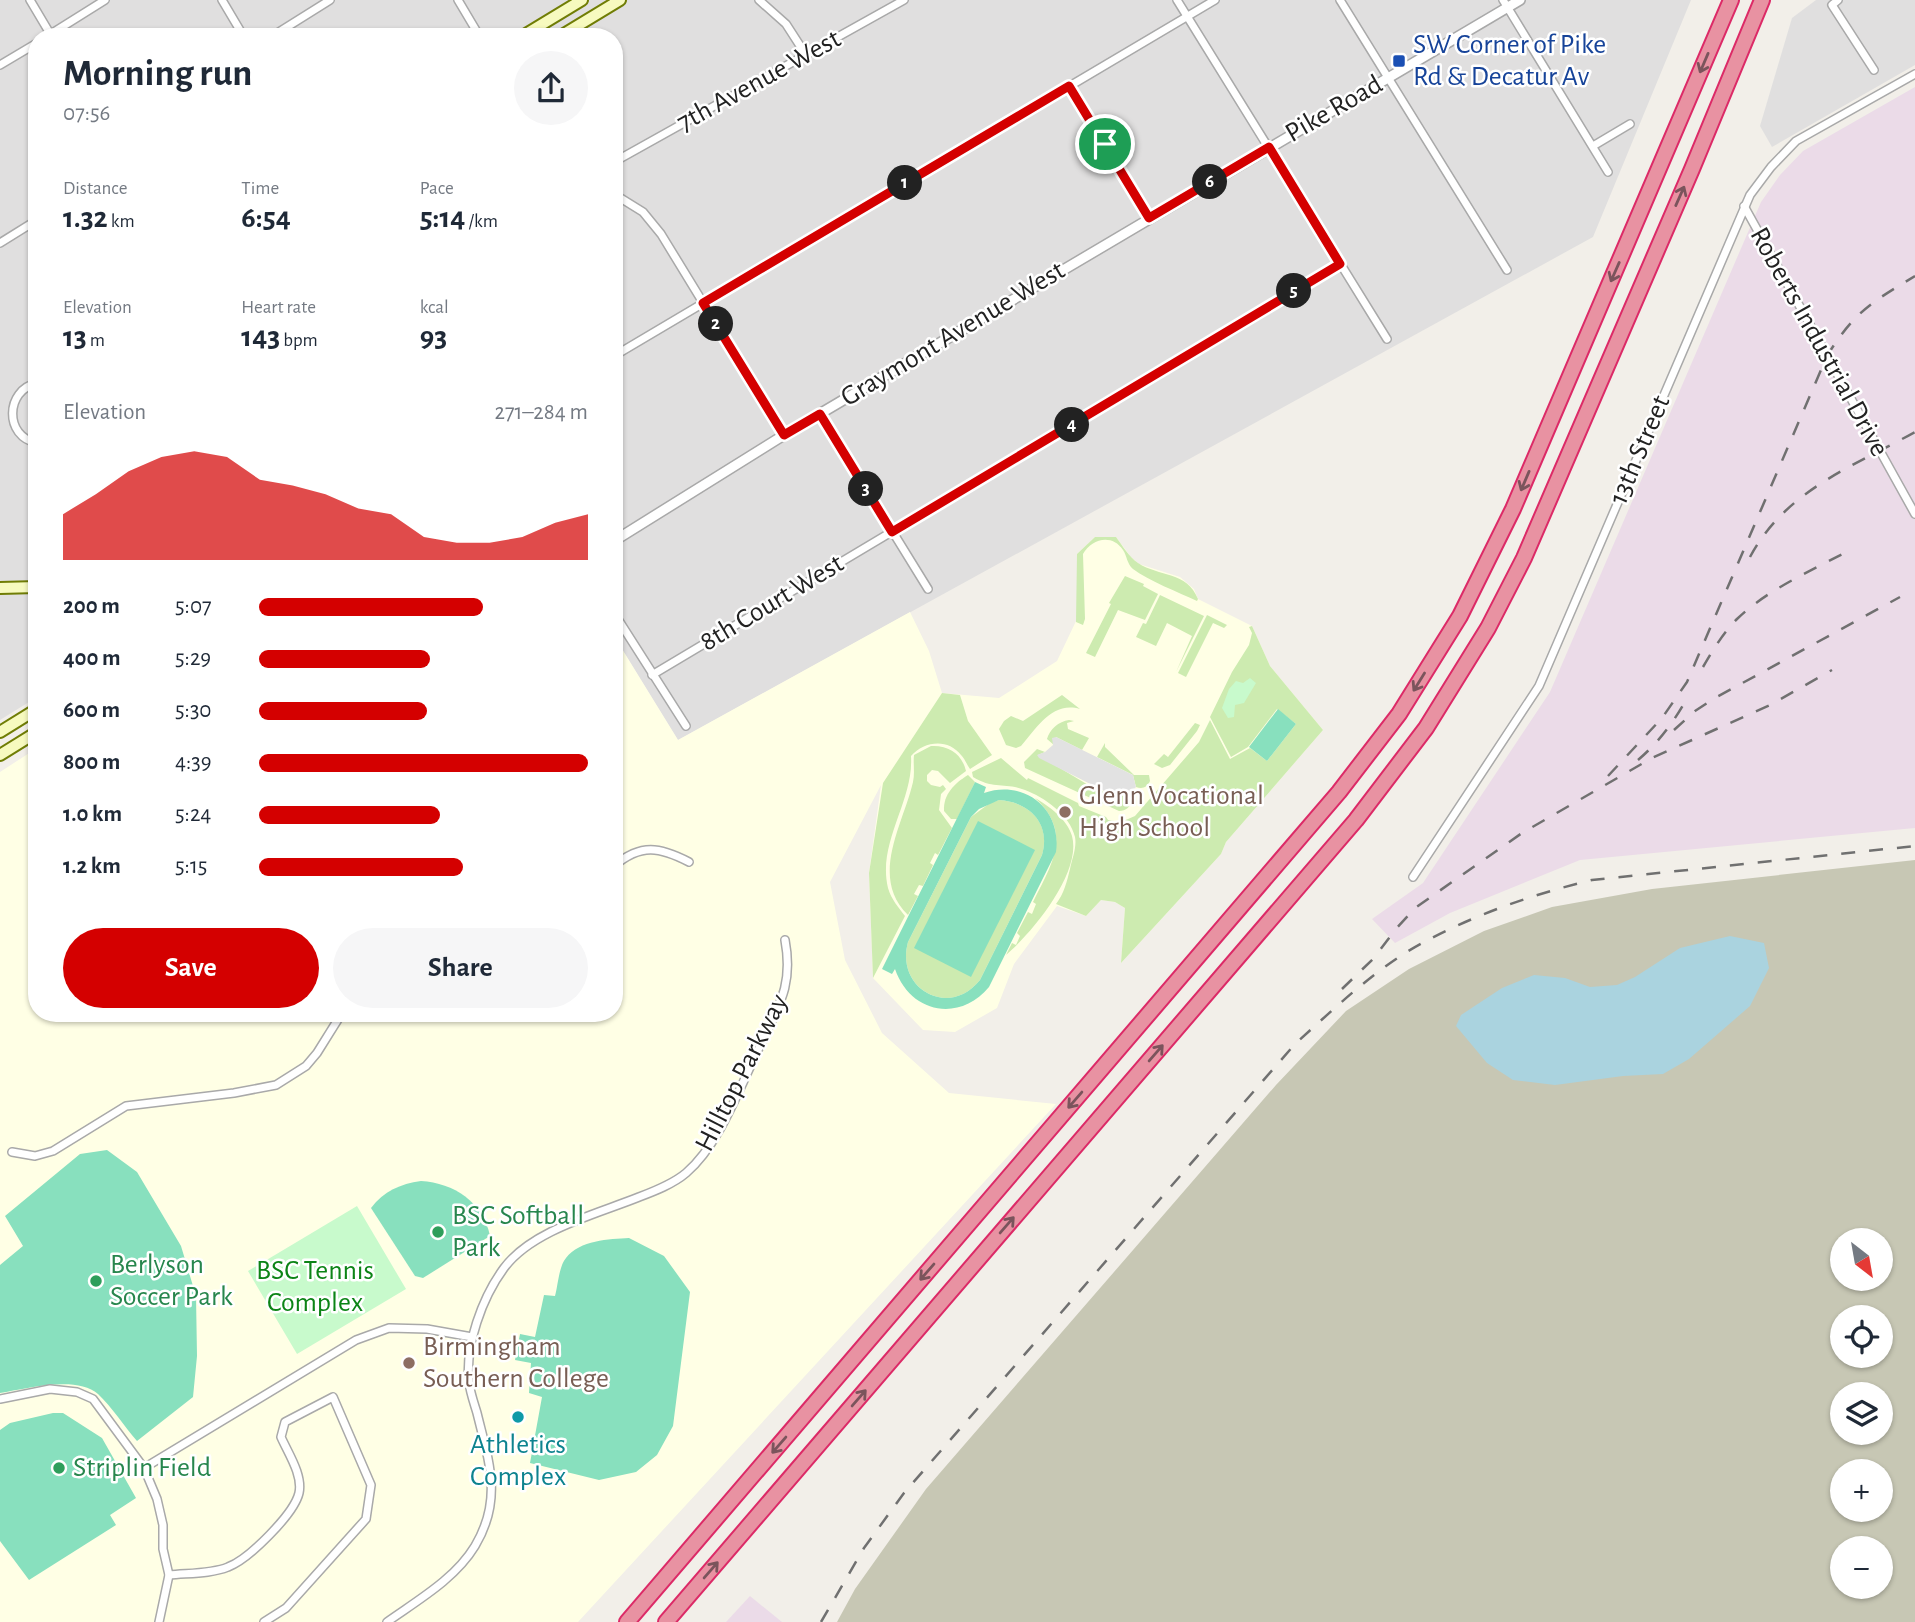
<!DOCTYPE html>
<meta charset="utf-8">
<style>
:root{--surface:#fff;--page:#f6f6f7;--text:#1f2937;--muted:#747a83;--accent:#d40000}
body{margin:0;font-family:"Alegreya Sans",sans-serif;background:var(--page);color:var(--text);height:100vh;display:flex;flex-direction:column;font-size:26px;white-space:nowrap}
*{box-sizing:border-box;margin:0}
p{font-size:23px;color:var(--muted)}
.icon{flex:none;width:38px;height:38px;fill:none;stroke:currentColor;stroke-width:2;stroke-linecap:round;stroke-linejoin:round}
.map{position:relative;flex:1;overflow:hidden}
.drawer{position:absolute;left:28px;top:28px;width:595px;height:994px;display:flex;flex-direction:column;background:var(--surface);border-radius:28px;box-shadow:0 2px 5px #0004}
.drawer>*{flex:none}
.needle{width:46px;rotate:149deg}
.fabs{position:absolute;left:1830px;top:1228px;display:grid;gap:14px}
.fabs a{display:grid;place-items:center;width:63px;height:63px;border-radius:50%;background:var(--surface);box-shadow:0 2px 5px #0004;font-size:35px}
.pin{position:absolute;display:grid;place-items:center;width:60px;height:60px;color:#fff;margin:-30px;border:4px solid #fff;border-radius:50%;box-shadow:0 2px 7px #0007}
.km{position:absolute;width:35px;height:35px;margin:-18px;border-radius:50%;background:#222;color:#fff;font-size:19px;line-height:35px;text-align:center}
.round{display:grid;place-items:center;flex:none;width:74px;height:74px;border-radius:37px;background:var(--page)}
.headline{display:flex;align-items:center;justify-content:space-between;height:119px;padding:0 35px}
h1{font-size:38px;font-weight:700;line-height:52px}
.metrics{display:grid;grid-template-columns:repeat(3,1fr);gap:10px;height:119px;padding:7px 35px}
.metrics div{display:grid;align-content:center}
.metrics b{font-size:30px;font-weight:700}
.metrics small{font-size:19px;font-weight:400}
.metrics p{font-size:19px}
.chart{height:196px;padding:14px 35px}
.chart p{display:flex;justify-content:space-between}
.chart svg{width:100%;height:126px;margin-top:7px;fill:var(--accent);opacity:.7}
.primary-button{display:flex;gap:14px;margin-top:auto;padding:14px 35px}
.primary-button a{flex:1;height:80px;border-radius:42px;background:var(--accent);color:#fff;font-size:28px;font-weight:700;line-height:80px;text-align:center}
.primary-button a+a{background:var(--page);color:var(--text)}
ul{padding:0 35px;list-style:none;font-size:23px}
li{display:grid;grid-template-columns:112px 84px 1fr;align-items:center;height:52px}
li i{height:18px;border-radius:9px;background:var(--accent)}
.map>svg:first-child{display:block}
.residential{fill:#e0dfdf}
.industrial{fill:#ebdbe8}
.education{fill:#ffffe5}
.construction{fill:#c7c7b4;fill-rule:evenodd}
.grass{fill:#cdebb0}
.park{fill:#c8facc}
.pitch{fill:#88e0be;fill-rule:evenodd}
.parking{fill:#e2e2e2}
.water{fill:#aad3df}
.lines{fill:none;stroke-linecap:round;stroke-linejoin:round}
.minor-casing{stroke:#a9a9a9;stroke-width:10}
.tertiary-casing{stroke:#a9a9a9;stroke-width:12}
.secondary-casing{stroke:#707d05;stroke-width:14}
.motorway-casing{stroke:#dc2a67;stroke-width:18}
.minor{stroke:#fff;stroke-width:7}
.tertiary{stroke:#fff;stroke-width:9}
.secondary{stroke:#f7fabf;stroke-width:10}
.motorway{stroke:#e892a2;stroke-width:14}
.rail{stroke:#707070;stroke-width:2.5;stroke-dasharray:14 14;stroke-linecap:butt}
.oneway{stroke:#7b545c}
.route-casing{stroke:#fff;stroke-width:14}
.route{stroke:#d40000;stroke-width:9}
.transit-dot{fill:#1a4fb4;stroke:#fff;stroke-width:2.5}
.education-dot{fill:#8d6e63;stroke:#fff;stroke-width:2.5}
.leisure-dot{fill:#2e9e5b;stroke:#fff;stroke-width:2.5}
.culture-dot{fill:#0f9aa8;stroke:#fff;stroke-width:2.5}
.labels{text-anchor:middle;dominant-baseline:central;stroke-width:5;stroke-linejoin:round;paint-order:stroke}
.transit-label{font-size:28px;fill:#164399;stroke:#fff;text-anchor:start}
.street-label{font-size:28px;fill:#222;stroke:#fff}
.education-label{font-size:28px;fill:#785e54;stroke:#fff;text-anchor:start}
.leisure-label{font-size:28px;fill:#27864d;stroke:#fff;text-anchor:start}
.park-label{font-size:28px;fill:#0c8416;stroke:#fff}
.culture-label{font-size:28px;fill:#0d838f;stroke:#fff}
</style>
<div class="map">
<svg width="1915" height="1622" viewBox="0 0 1915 1622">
<rect width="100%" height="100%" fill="#f2efe9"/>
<!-- residential -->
<g class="residential">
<path d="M0,0H1691L1593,237L678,740L614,636V37H37V697L0,720Z"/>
<path d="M1816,0H1915V65L1772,147L1760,126L1792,18Z"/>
</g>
<!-- industrial -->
<g class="industrial">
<path d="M1915,87V828L1580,860L1450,913L1395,943L1372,919L1423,883L1550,692L1761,202L1780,175L1803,151Z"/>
<path d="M750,1596L782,1622H726Z"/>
</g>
<!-- education -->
<path class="education" d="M1095,537H1116L1131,557L1139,564L1180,577L1194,589L1198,599L1252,626L1270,666L1323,730L1226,842L1221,854L1121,963L1125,908L1115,902L1101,900L1086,916L1057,906L1014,964L997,1008L955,1032L923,1030L873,978L869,873L881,785L830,882L845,960L882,1033L949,1093L1056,1104L578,1622H0V772L37,748V1013H614V636L678,740L910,612L929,651L942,693L999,698L1057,661L1077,619V554Z"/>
<!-- construction -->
<path class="construction" d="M1915,860V1622H837L855,1589L926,1489L1276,1085L1346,1011L1409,969L1484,931L1552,907L1652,889ZM1843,1241H1881V1279H1843ZM1843,1318H1881V1356H1843ZM1843,1395H1881V1433H1843ZM1843,1472H1881V1510H1843ZM1843,1549H1881V1587H1843Z"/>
<!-- grass -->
<g class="grass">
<path d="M1095,537H1116C1122,545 1129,557 1138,563C1159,577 1187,571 1198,599L1197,601C1178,592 1149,581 1133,569C1127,564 1127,556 1123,550C1112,533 1091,539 1083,554L1085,619L1083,625L1076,622L1077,554Z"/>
<path d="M1125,576L1144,584L1143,586L1158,594L1145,620L1118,610L1095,657L1086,653L1111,604L1109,603Z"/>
<path d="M1160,595L1204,616L1176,672L1192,636L1167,623L1156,646L1136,637L1143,623L1146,624Z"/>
<path d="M1207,615L1227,625L1224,628L1213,623L1186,677L1178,673Z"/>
<path d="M1252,626L1270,666L1323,730L1226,842L1221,854L1121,963L1125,908L1115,902L1101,900L1086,916L1056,904C1064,894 1067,881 1070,869C1072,859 1077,847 1075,837C1070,815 1044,797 1025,790C1005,782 994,790 973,777L972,772L1001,758L1027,780L1028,778L1078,803L1079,806L1106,817L1108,820L1121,822L1135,816L1199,742L1210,720L1230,759L1250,748L1267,761L1296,724L1277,709L1248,747L1231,757L1210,717L1232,672L1249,645L1252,633L1249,627Z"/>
<path d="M942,693L960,695L968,721L992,755L970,769C967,765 965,759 961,755C948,738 924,741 911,756C914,801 877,842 888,888C891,899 899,908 905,916L873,978L869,873L883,783Z"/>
<path d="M1062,695L1080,709C1052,701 1037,728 1021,746L1016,748L1006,745L999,729L1004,721L1011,716L1023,721Z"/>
<path d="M1069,720L1074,721L1067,723L1068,729L1089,738L1082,750L1056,737L1054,745L1047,739C1049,730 1059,721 1069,720Z"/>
<path d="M1195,723L1200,725L1197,731L1170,765L1162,768L1154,764L1164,754L1168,757Z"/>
<path d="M1105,743V747L1134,775H1149L1150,781C1147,788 1142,789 1136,787L1133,775L1097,757Z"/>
<path d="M931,746C949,745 962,754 966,771L950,783L938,771L932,770L927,775V781L931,785L940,787L943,785L946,789L941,794L939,810L952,828L938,855L935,853L930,863L933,865L923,886L919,885L914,894L918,896L908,915C869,877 903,825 913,782C915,773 913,764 914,755Z"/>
<path d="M1037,749L1045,752L1038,755L1090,786L1116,797L1129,794L1132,799C1131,807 1126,811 1119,811L1025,768L1024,762Z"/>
<path d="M968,775L975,782L957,819H951L944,811C943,794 955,783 968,775Z"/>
<path d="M1035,798C1049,806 1067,819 1072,836C1082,873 1032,933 1006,955L1012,943L1016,945L1020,936L1017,933L1028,912L1032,914L1036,904L1033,902C1052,864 1073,833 1035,798Z"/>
<path d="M999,800C1030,802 1051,824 1042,855L980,980C949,1019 895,989 908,942L971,817L990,803Z"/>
</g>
<!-- park -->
<g class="park">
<path d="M1250,678L1256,683L1244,703L1235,705L1234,717L1228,718L1222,708L1229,689L1236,681L1243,683Z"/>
<path d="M357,1206L406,1289L297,1354L248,1271Z"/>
</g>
<!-- pitch -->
<g class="pitch">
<path d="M1278,709L1296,724L1267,761L1249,747Z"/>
<path d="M975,782L986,787L984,793C1024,779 1062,809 1056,852L989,987C959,1023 910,1013 895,969L892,974L882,969ZM999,800C1030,802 1051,824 1042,855L980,980C949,1019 895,989 908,942L971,817L979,809Z"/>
<path d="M978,821L1035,850L971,977L914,948Z"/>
<path d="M107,1150L137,1172L181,1246L196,1296L197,1356L193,1397L137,1441C124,1426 112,1407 98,1394C77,1375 25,1389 0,1393V1265L23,1246L5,1216L80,1154Z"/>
<path d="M421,1181C454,1183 483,1202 490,1236L423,1278L415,1276L371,1208C384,1191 400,1184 421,1181Z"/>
<path d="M629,1238L664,1256L690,1292L673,1426L657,1455L636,1472L599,1480L530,1463L542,1397L529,1393L531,1363L515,1360L520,1334L535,1337L544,1295L555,1296C558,1285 559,1266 566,1258C580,1240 609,1239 629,1238Z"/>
<path d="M53,1413H63L102,1438L136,1498L110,1515L116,1525L29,1580L0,1541V1430L10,1423Z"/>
</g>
<!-- parking -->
<path class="parking" d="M1056,737L1133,775L1136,787L1129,794L1116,797L1039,758L1037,755L1045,752L1053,745L1052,738Z"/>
<!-- water -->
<path class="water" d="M1730,936L1764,943L1769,968L1750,1006L1689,1059L1663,1074L1623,1076L1555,1085L1513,1080L1487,1063L1456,1026L1461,1015L1502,988L1534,975L1565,978L1590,987L1617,985L1635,977L1680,948Z"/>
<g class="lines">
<!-- minor casing -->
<g class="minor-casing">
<g id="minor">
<path d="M30,0L52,37"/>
<path d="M222,0L244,37"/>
<path d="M458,0L480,37"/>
<path d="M759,0L786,24L806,55"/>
<path d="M1177,0L1387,339"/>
<path d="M1340,0L1507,270"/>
<path d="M1503,0L1608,172"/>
<path d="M1838,0L1832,5L1874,70"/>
<path d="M46,37L105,0"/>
<path d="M271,37L330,0"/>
<path d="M0,65L37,43"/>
<path d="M1069,85L1149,218"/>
<path d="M1593,146L1630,124"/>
<path d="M614,162L904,0"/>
<path d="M614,194L643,212L661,234L784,435"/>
<path d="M1744,206L1915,514"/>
<path d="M0,243L37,220"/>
<path d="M614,356L1215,0"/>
<path d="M37,383C5,390 4,437 37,443"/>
<path d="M820,414L928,589"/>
<path d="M614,613L686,726"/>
<path d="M652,675L1340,264"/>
<path d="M614,866C641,843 660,847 689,862"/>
<path d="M1413,877L1539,686L1750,195L1771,167L1796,141L1915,74"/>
<path d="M12,1152L35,1156L53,1151L126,1106L234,1093L276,1085L306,1066L317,1053L342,1013"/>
<path d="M0,1399L50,1389L77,1392L93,1399L144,1468L157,1499L163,1525V1549L169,1575L159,1622"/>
<path d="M144,1468L356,1340L389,1328L427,1329L472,1337"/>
<path d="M169,1575C187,1573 211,1574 228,1567C249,1559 294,1514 299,1493C303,1475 288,1453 281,1437L285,1422L333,1397L371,1485L366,1519L286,1608L264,1622"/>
<path d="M387,1622C418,1600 455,1579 475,1546C503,1499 489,1462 477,1413C474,1403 470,1392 469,1382C465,1345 482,1298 504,1268C532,1230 597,1214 639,1197C655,1191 673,1184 686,1173C719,1145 739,1089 758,1050C777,1008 794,988 785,940"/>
</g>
</g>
<!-- tertiary casing -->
<g class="tertiary-casing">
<path id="tertiary" d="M614,541L784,435L1520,0"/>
</g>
<!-- secondary casing -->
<g class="secondary-casing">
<g id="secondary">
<path d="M521,37L582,0"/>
<path d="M559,37L620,0"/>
<path d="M0,588L37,587"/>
<path d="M0,732L37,709"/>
<path d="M0,755L37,732"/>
</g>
</g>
<!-- motorway casing -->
<g class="motorway-casing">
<g id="motorway">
<path d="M627,1622L1339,792L1399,714L1460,616L1513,509L1731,0"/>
<path d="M666,1622L1356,820L1426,728L1488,628L1524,558L1692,169L1762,0"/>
</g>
</g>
<!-- minor -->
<use href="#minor" class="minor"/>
<!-- tertiary -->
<use href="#tertiary" class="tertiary"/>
<!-- secondary -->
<use href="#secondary" class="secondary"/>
<!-- motorway -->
<use href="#motorway" class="motorway"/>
<!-- rail -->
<g class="rail">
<path d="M1750,557C1786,490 1852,467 1915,432"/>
<path d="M1703,667C1713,650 1723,633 1737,619C1768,589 1811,571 1848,551"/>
<path d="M1674,730L1695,711L1715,698L1900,597"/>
<path d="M1638,760C1658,743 1673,723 1686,700"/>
<path d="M1608,776L1662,718L1687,682L1827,356C1854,312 1872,302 1915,276"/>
<path d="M1342,989L1374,958L1395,930L1415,908L1522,833L1652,758L1770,705L1832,670"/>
<path d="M821,1622L864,1548L904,1493L1295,1044C1335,1008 1378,966 1426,941C1479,913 1534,894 1592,880L1915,846"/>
</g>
</g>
<!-- one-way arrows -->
<defs><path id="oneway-shaft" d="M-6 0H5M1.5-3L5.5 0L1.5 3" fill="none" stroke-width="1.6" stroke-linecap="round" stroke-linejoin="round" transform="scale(1.75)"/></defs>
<g class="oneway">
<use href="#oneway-shaft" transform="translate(1704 63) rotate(113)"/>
<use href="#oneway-shaft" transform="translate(1680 196) rotate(-66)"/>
<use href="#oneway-shaft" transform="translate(1615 272) rotate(114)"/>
<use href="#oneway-shaft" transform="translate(1525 481) rotate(113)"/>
<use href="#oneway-shaft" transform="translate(1419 682) rotate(122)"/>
<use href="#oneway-shaft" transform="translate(1156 1053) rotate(-49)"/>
<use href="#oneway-shaft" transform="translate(1075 1100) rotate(131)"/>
<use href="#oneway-shaft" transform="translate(1007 1225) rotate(-49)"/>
<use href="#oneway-shaft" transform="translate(927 1272) rotate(131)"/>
<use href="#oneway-shaft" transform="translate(859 1398) rotate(-49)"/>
<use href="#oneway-shaft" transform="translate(779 1445) rotate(131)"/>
<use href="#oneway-shaft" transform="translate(711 1570) rotate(-49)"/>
</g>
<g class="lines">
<!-- route casing -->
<g class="route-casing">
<path id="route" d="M1069,86L1149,218L1269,147L1340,264L892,532L820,414L784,435L703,303Z"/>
</g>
<!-- route -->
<use href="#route" class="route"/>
</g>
<!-- markers -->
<rect class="transit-dot" x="1392" y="54" width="14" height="14" rx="3.5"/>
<g class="education-dot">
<circle cx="1065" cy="812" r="7"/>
<circle cx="409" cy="1363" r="7"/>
</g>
<g class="leisure-dot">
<circle cx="438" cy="1232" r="7"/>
<circle cx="96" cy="1281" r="7"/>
<circle cx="59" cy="1468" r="7"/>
</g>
<circle class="culture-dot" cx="518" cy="1417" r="7"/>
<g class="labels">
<!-- transit labels -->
<g class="transit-label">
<text x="1413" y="45">SW Corner of Pike<tspan x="1413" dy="32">Rd &amp; Decatur Av</tspan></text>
</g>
<!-- street labels -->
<g class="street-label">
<text transform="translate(759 81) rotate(-29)">7th Avenue West</text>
<text transform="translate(1334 109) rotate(-30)">Pike Road</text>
<text transform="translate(953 334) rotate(-31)">Graymont Avenue West</text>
<text transform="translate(1819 342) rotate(61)">Roberts Industrial Drive</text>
<text transform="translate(1640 450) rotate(-67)">13th Street</text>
<text transform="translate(772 603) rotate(-31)">8th Court West</text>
<text transform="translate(742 1073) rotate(-63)">Hilltop Parkway</text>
</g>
<!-- education labels -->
<g class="education-label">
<text x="1079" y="796">Glenn Vocational<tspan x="1079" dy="32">High School</tspan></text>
<text x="423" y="1347">Birmingham<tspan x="423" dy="32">Southern College</tspan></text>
</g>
<!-- leisure labels -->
<g class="leisure-label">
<text x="452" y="1216">BSC Softball<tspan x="452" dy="32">Park</tspan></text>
<text x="110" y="1265">Berlyson<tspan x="110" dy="32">Soccer Park</tspan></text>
<text x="73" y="1468">Striplin Field</text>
</g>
<!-- park labels -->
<g class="park-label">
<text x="315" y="1271">BSC Tennis<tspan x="315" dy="32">Complex</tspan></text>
</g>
<!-- culture labels -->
<g class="culture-label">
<text x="518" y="1445">Athletics<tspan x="518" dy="32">Complex</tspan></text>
</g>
</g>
</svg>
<div class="fabs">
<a><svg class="needle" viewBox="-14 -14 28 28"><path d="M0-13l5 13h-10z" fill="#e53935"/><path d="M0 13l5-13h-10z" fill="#747a83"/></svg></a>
<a><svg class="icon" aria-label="locate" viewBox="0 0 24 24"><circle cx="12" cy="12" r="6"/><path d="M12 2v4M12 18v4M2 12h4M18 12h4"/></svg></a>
<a><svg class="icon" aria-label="layers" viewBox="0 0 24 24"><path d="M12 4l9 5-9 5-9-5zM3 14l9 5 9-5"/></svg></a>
<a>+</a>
<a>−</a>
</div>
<div class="pin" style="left:1105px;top:144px;background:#1e9e55"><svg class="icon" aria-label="arrive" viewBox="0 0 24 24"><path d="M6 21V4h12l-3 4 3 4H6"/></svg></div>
<b class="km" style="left:905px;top:183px">1</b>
<b class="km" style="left:716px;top:324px">2</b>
<b class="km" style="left:866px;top:489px">3</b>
<b class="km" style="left:1072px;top:425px">4</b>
<b class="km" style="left:1294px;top:291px">5</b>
<b class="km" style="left:1210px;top:182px">6</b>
<section class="drawer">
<div class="headline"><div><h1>Morning run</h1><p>07:56</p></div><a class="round"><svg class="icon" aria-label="share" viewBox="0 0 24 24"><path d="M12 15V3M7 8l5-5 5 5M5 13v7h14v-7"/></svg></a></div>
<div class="metrics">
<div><p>Distance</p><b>1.32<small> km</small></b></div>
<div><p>Time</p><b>6:54</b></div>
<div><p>Pace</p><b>5:14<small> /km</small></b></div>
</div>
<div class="metrics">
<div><p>Elevation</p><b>13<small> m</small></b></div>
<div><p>Heart rate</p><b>143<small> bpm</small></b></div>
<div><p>kcal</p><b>93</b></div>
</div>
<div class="chart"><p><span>Elevation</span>271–284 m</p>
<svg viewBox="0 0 160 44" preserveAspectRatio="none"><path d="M0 44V28L10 21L20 13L30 8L40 6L50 8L60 16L70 18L80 21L90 26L100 28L110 36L120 38L130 38L140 36L150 31L160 28V44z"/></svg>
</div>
<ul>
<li><b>200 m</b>5:07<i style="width:68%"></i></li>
<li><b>400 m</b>5:29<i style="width:52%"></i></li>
<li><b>600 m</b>5:30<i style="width:51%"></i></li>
<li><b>800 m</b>4:39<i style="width:100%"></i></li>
<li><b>1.0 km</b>5:24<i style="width:55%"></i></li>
<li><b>1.2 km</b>5:15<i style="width:62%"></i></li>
</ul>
<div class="primary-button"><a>Save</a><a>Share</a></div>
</section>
</div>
